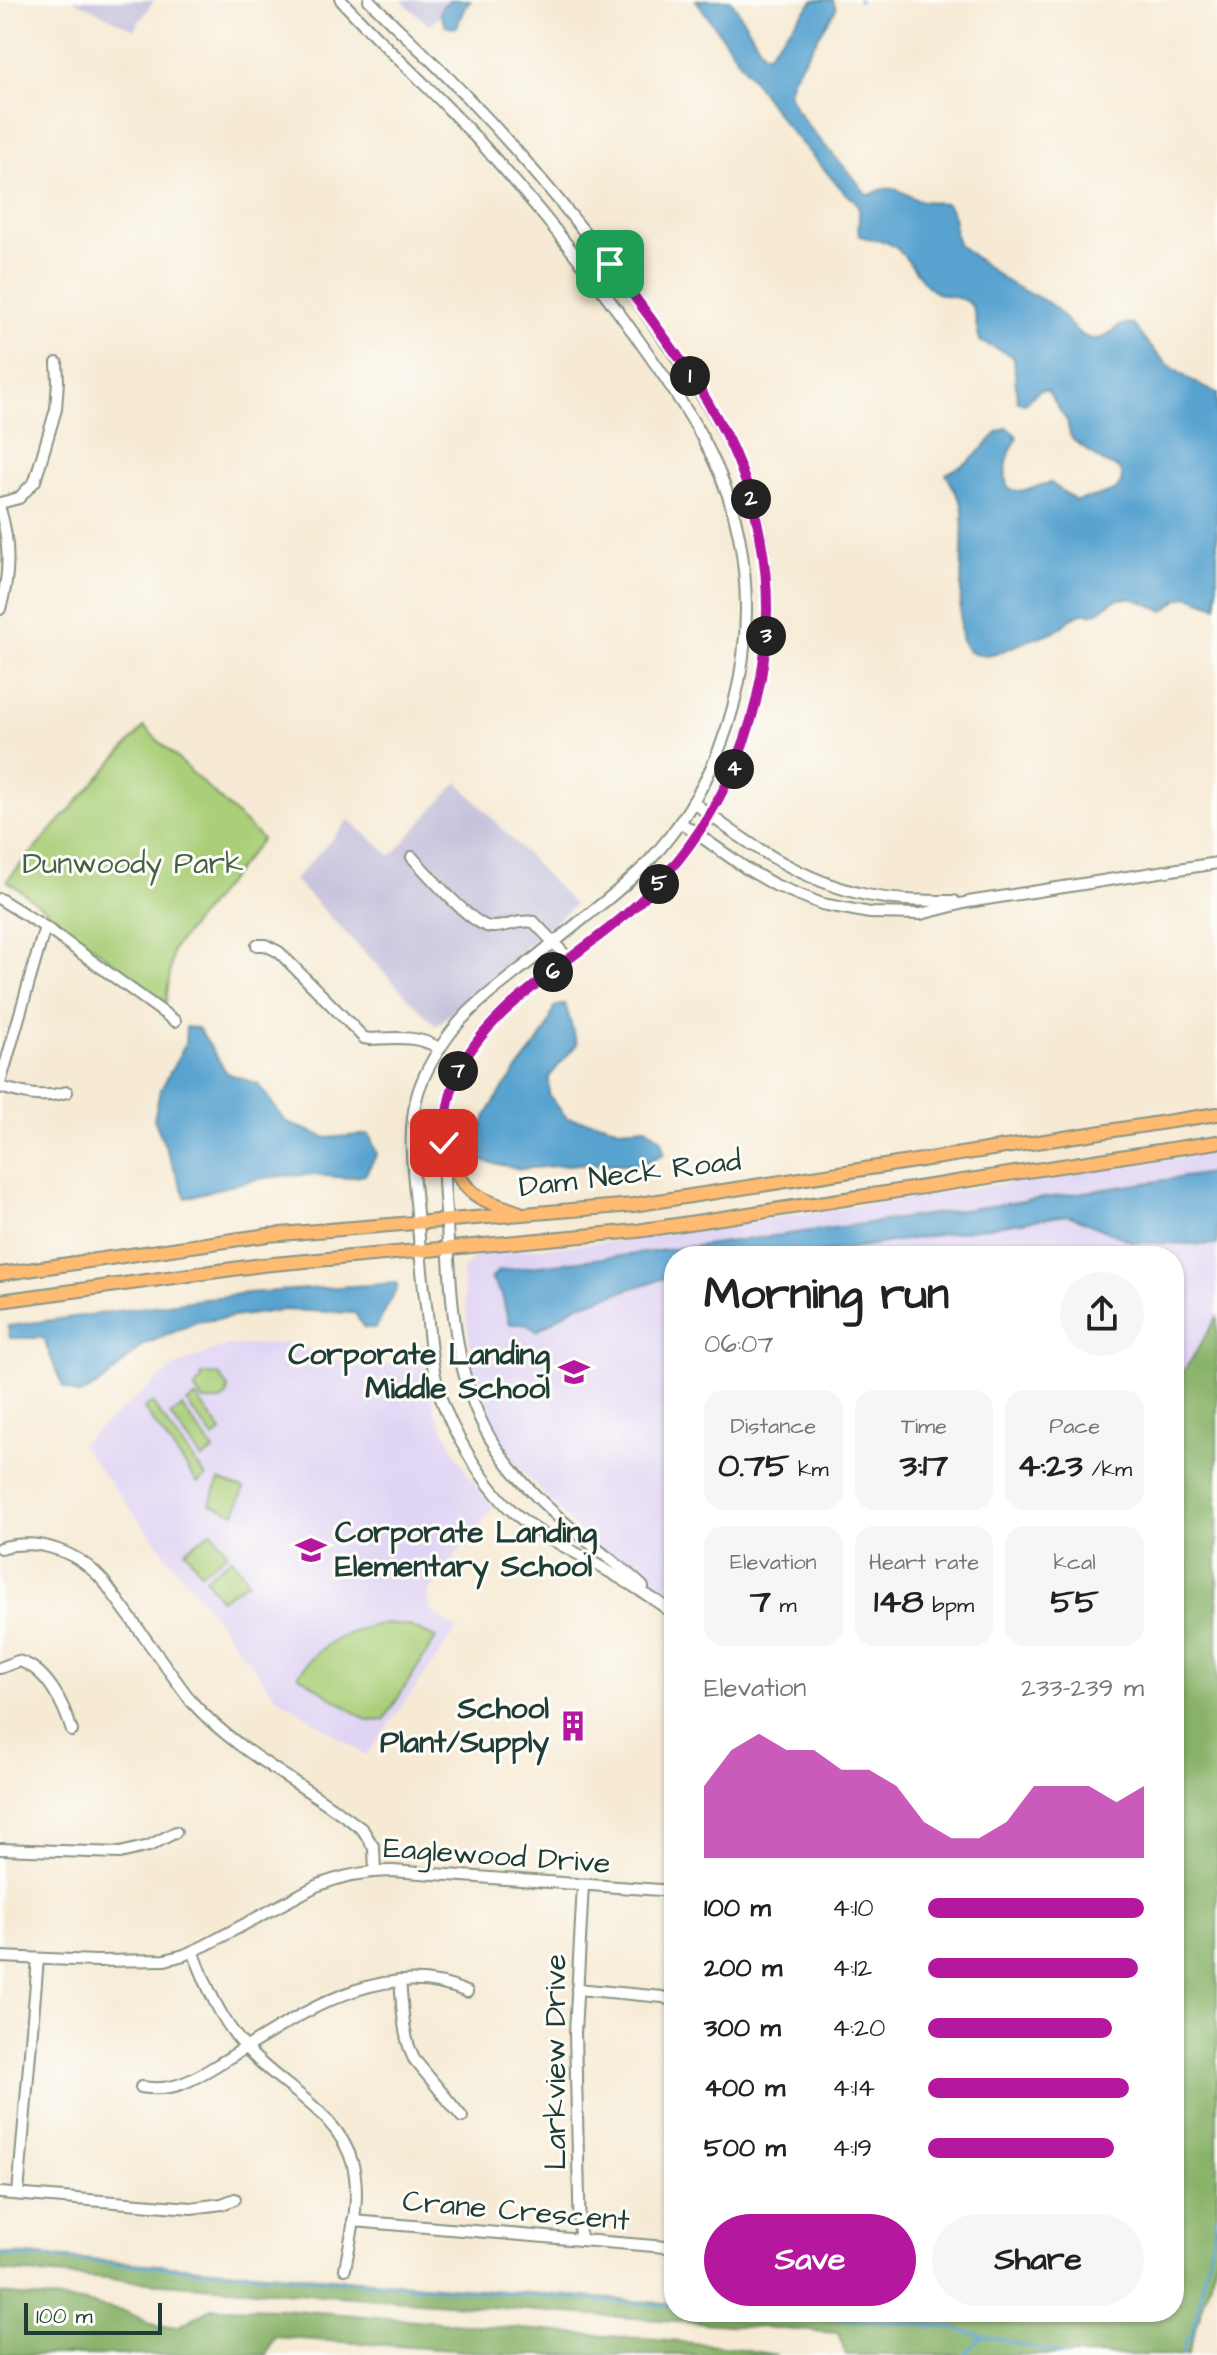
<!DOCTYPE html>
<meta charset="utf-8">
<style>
:root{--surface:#fff;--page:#f6f6f6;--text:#222;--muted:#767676;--accent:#b5179e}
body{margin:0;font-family:"Architects Daughter",sans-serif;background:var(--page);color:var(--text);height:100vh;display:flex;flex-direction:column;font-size:30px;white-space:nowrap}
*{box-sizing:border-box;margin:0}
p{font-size:26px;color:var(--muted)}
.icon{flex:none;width:44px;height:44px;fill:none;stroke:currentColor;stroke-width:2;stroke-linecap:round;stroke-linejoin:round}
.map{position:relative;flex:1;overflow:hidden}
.panel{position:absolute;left:664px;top:1246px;width:520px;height:1076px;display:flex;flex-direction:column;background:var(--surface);border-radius:32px;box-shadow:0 2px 6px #0004}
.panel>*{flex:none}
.scale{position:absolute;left:24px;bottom:20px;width:138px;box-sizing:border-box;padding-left:8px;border:4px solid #1f3d34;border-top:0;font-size:22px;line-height:28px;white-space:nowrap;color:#1f3d34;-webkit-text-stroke:6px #fdfcf7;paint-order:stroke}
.pin{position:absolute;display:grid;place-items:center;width:68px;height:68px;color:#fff;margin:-34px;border-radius:16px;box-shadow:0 4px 12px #0006}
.km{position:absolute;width:40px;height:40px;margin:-20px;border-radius:50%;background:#222;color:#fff;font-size:22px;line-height:40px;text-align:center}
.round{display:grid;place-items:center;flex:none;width:84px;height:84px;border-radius:42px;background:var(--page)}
.head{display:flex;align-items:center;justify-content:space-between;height:136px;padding:0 40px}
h1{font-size:44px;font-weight:800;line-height:60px}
.stats{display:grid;grid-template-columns:repeat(3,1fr);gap:12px;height:136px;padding:8px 40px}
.stats div{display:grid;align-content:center;border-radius:20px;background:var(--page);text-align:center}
.stats b{font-size:34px;font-weight:800}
.stats small{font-size:22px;font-weight:400}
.stats p{font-size:22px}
.chart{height:224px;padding:16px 40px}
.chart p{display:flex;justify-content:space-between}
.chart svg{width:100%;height:144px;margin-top:8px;fill:var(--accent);opacity:.7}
.button{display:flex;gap:16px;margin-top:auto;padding:16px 40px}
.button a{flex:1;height:92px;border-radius:48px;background:var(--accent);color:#fff;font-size:32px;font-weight:800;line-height:92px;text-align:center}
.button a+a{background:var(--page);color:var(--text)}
ul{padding:0 40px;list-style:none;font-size:26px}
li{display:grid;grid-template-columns:128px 96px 1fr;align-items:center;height:60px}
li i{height:20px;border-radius:10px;background:var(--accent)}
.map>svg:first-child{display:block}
.built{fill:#e0d4f4}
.industrial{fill:#c4c0db}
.green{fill:#abcf79;stroke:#658656;stroke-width:2}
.forest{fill:#88b269;stroke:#54784e;stroke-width:2}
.water{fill:#58a3d0;stroke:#3c7082;stroke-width:2}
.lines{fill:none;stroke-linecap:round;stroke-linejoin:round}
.stream{stroke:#58a3d0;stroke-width:3}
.minor-casing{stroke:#8a9484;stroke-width:14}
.major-casing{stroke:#8a9484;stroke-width:16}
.minor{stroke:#fff;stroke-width:10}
.major{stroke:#ffbb71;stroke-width:12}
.route-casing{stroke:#fff;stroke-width:16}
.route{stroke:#b5179e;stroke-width:10}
.labels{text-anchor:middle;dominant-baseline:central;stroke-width:6;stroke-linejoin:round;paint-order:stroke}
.park-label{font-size:30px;fill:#426245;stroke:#fdfcf7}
.street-label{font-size:30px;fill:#1f3d34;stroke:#fdfcf7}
.poi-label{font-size:30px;font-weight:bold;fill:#1f3d34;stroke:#fdfcf7;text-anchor:end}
</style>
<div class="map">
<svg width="1217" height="2355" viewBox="0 0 1217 2355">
<rect width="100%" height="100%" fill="#fdfcf7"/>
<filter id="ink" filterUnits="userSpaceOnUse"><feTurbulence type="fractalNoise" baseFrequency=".0125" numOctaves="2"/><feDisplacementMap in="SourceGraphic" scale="16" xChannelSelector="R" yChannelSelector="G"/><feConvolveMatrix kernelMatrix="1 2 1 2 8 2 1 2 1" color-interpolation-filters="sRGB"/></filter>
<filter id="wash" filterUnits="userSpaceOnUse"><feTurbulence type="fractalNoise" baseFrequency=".006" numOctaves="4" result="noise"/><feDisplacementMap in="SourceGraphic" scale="32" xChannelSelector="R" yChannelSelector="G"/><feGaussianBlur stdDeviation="1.8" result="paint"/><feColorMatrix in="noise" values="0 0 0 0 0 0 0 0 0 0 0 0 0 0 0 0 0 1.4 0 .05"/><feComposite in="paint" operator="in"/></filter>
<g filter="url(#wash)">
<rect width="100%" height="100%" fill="#f6ead4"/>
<!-- built -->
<g class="built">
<path d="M1217,1152V1317L1191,1361L1174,1384V1256H674V1608L580,1533L558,1510L503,1450L480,1402L471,1357L462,1272L474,1257L480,1253L621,1241Z"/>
<path d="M292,1342L344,1364L357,1367L375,1368L391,1364L424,1343L434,1410L464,1469L493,1508L428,1592L429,1609L457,1630L366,1756L275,1695L80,1444L173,1368L196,1357L227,1346Z"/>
</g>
<!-- industrial -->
<g class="industrial">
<path d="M74,0H154L134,30Z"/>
<path d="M401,0H454L430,26Z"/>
<path d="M458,782L574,905L436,1026L294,880L349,820L391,856Z"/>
</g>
<!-- green -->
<g class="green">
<path d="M144,727L262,839L173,949L166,1003L7,880Z"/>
<path d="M205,1374L219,1375L228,1387L227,1396L221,1401H204L195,1390L197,1384L201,1381L202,1375Z"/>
<path d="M196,1397L222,1432L213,1438L187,1403Z"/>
<path d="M152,1403L206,1477L198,1483L144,1409Z"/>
<path d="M182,1407L214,1451L202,1459L170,1415Z"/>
<path d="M219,1480L244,1489L235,1513L210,1504Z"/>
<path d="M212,1531L228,1553L201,1573L185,1550Z"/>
<path d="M232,1558L248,1581L221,1600L205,1578Z"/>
<path d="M385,1623L409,1626L436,1638L384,1720L368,1721L298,1675C321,1642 346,1631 385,1623Z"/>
</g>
<!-- forest -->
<g class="forest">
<path d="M1217,1317V2258L1188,2355H846L838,2333L0,2271V2253L674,2304V2312H1174V1384L1191,1360Z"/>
<path d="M0,2294L81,2302L126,2312L158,2327L179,2326L212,2308L281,2309L717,2345L777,2355H520L275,2337L266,2355H0Z"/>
</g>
<!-- water -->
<g class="water">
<path d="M450,0H471L464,9L457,27L452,28L446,26L440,14L442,7Z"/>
<path d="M696,0H731L763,52L767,55L814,0H833L836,9L792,78L788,93C804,131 842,159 866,194H872L885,188L898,190L917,200L947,204C958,217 951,231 959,245C975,257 991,271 1008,282C1023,293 1043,296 1056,309C1067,320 1077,338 1094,339C1110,340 1116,320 1133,324C1158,359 1177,376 1217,393V606L1189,596L1179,599L1164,611C1150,606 1132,594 1116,600C1108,602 1103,611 1095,613C1088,614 1083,611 1077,615C1069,619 1064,626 1057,630C1046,635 1033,638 1022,643C998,653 962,670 960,629L963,511L962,504L946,474L970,461L998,432L1007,428L1016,435L1017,439C1008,453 1002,472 1008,488C1023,497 1036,484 1051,483L1076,501L1109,493L1116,490L1121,483L1122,477L1119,469L1103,462L1073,440L1070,435L1067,421L1047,390H1040L1025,403L1017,401L1014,358L1011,355L981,342C975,331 977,312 972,306C962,294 943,299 932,290C919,280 908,257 895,247C885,239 870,241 859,235C856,216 867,206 846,194L785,125Z"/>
<path d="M565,1004L577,1044L549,1077V1095L567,1118L602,1123L619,1129L646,1127L662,1140L664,1154L642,1164H579L521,1169L477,1160C471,1113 524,1068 546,1030C550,1023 551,1014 554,1007Z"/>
<path d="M186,1027L198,1028L227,1073L258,1084L286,1122L327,1138L369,1134L377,1154L365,1175C342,1181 326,1174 303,1175C262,1175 224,1187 186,1198L154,1119L160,1091L185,1045Z"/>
<path d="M1217,1172V1245L1133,1242L1068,1215L800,1256H674V1275L576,1306L537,1331L526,1324H509L502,1295L491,1279L498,1271C738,1242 978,1209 1217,1172Z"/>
<path d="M397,1283V1288L376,1328H364L355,1313L283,1310L197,1322L143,1345L103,1382L79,1395L63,1387L43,1338H10L8,1326L247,1293Z"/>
</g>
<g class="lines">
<!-- stream -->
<g class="stream">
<path d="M859,0H860"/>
<path d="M0,2255L674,2306"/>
<path d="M747,2312L947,2327L1065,2355"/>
<path d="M965,2355L981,2337"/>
<path d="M1183,2355L1186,2340L1192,2336L1217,2216"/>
</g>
</g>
</g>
<g filter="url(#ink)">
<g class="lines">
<!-- minor casing -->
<g class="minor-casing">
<g id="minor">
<path d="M341,0C374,37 411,70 446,106C515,177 577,254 635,335C680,398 724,459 739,536C761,652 730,771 651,859C631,881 607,900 584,918C561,937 537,956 514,974C490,993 467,1010 449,1035C436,1053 423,1074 417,1096C406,1137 415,1183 418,1225C420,1254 423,1284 427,1313C430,1343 432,1373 442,1401C453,1432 476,1470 497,1495C522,1526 560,1544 594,1563C617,1576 640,1590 662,1605"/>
<path d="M369,0C401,32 434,62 465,95C538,171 605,254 665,341C700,391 734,440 752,500C796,651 742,817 623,917C576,957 515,992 477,1041C465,1057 456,1074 451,1092C439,1136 444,1182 447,1226C452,1301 453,1384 497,1449C522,1486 556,1517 591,1544C608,1558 627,1571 643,1587"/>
<path d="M0,503L19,498L35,481L56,409L58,381L57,363"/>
<path d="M0,509C10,542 10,576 0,609"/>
<path d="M693,802C744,842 803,882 867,895C896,901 925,901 954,901"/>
<path d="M680,822L747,869L775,885L822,904L870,913L921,914L968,902L1217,863"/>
<path d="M412,857C427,873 472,926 491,927C506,928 517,919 534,922L569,959"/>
<path d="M0,899L45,927L175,1021"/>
<path d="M257,945H265L279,952L364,1038L370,1039C395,1038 417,1035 439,1048"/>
<path d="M0,1083L45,927"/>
<path d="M0,1087C24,1094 43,1099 67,1092"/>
<path d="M0,1548C40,1537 79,1552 105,1583L191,1701C239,1755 307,1785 363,1830L374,1848L375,1871"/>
<path d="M657,1601L674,1615"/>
<path d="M0,1668L18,1661C47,1668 64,1705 72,1731"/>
<path d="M0,1849L120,1853L149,1846L176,1832"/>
<path d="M193,1951C207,1987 220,2019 246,2048C280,2087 339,2111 353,2165C361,2199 351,2235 345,2269"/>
<path d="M0,1957L97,1961L165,1960L184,1955L206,1945L316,1886C341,1876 365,1871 392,1871L674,1891"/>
<path d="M400,1981C403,2007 402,2035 414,2059L462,2117"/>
<path d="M577,1989L663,1997L674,2002"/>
<path d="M141,2087C177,2093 197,2077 227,2059C298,2017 381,1954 467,1992"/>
<path d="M0,2193L191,2208L222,2204L235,2199"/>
<path d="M18,2194L38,1959"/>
<path d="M353,2221L666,2247L674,2245"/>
<path d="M580,2239L575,2033L583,1885"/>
</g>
</g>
<!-- major casing -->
<g class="major-casing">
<g id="major">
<path d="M445,1128C449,1156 456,1186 483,1199C495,1205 508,1208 520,1213"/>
<path d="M0,1274L268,1235L633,1205L1217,1114"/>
<path d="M0,1301L262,1265L637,1231L1217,1142"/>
</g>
</g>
<!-- minor -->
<use href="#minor" class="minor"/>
<!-- major -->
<use href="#major" class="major"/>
</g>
</g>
<g class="lines" filter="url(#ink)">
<!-- route casing -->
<g class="route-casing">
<path id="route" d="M444,1143C445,1121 448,1098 456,1078C482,1011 571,962 624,916C758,801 806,613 733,450C704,385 652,321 610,264"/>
</g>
<!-- route -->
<use href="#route" class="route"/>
</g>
<!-- icons -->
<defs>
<g id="school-bare" transform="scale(2.4)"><path d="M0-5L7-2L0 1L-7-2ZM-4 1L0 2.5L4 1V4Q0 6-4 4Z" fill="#b5179e" stroke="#fdfcf7" stroke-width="2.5" paint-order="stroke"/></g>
<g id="building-bare" transform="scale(2.4)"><path d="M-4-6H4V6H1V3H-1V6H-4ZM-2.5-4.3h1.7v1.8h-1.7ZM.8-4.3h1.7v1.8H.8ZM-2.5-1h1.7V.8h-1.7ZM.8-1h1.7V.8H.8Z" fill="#b5179e" stroke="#fdfcf7" stroke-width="2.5" paint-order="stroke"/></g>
</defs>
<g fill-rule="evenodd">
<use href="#school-bare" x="574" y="1372"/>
<use href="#school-bare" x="311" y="1550"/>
<use href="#building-bare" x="573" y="1726"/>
</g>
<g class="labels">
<!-- park labels -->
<g class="park-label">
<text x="133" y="864">Dunwoody Park</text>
</g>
<!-- street labels -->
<g class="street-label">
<text transform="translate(630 1174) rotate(-7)">Dam Neck Road</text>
<text transform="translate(497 1856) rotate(4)">Eaglewood Drive</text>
<text transform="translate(556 2062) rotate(-90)">Larkview Drive</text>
<text transform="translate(516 2211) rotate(5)">Crane Crescent</text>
</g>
<!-- poi labels -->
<g class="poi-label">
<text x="550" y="1355">Corporate Landing<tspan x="550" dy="34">Middle School</tspan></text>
<text x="335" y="1533" text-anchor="start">Corporate Landing<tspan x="335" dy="34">Elementary School</tspan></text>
<text x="549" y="1709">School<tspan x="549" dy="34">Plant/Supply</tspan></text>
</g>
</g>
</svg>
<div class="scale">100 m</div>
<div class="pin" style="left:610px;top:264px;background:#1e9e55"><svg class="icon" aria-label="arrive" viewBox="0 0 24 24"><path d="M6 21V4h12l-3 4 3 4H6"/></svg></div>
<div class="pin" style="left:444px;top:1143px;background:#d93025"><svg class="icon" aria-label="check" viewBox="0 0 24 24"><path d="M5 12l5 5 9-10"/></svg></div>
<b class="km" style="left:690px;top:376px">1</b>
<b class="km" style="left:751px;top:499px">2</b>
<b class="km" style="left:766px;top:636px">3</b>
<b class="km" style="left:734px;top:769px">4</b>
<b class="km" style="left:659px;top:884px">5</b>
<b class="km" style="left:553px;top:972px">6</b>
<b class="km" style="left:458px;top:1071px">7</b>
<section class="panel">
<div class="head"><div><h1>Morning run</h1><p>06:07</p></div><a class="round"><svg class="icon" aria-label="share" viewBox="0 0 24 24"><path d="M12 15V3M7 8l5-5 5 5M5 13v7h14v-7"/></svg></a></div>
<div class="stats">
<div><p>Distance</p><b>0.75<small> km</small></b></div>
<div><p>Time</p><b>3:17</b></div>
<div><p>Pace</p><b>4:23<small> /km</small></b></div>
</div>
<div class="stats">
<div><p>Elevation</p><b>7<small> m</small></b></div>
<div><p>Heart rate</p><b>148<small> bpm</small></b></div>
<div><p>kcal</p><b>55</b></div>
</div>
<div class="chart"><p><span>Elevation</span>233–239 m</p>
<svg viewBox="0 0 160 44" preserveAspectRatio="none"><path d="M0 44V22L10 11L20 6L30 11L40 11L50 17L60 17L70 22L80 33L90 38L100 38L110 33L120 22L130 22L140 22L150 27L160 22V44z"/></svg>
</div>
<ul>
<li><b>100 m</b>4:10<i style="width:100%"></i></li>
<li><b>200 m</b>4:12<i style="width:97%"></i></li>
<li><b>300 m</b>4:20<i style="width:85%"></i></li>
<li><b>400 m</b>4:14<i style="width:93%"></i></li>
<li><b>500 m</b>4:19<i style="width:86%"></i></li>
</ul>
<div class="button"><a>Save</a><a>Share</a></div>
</section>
</div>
